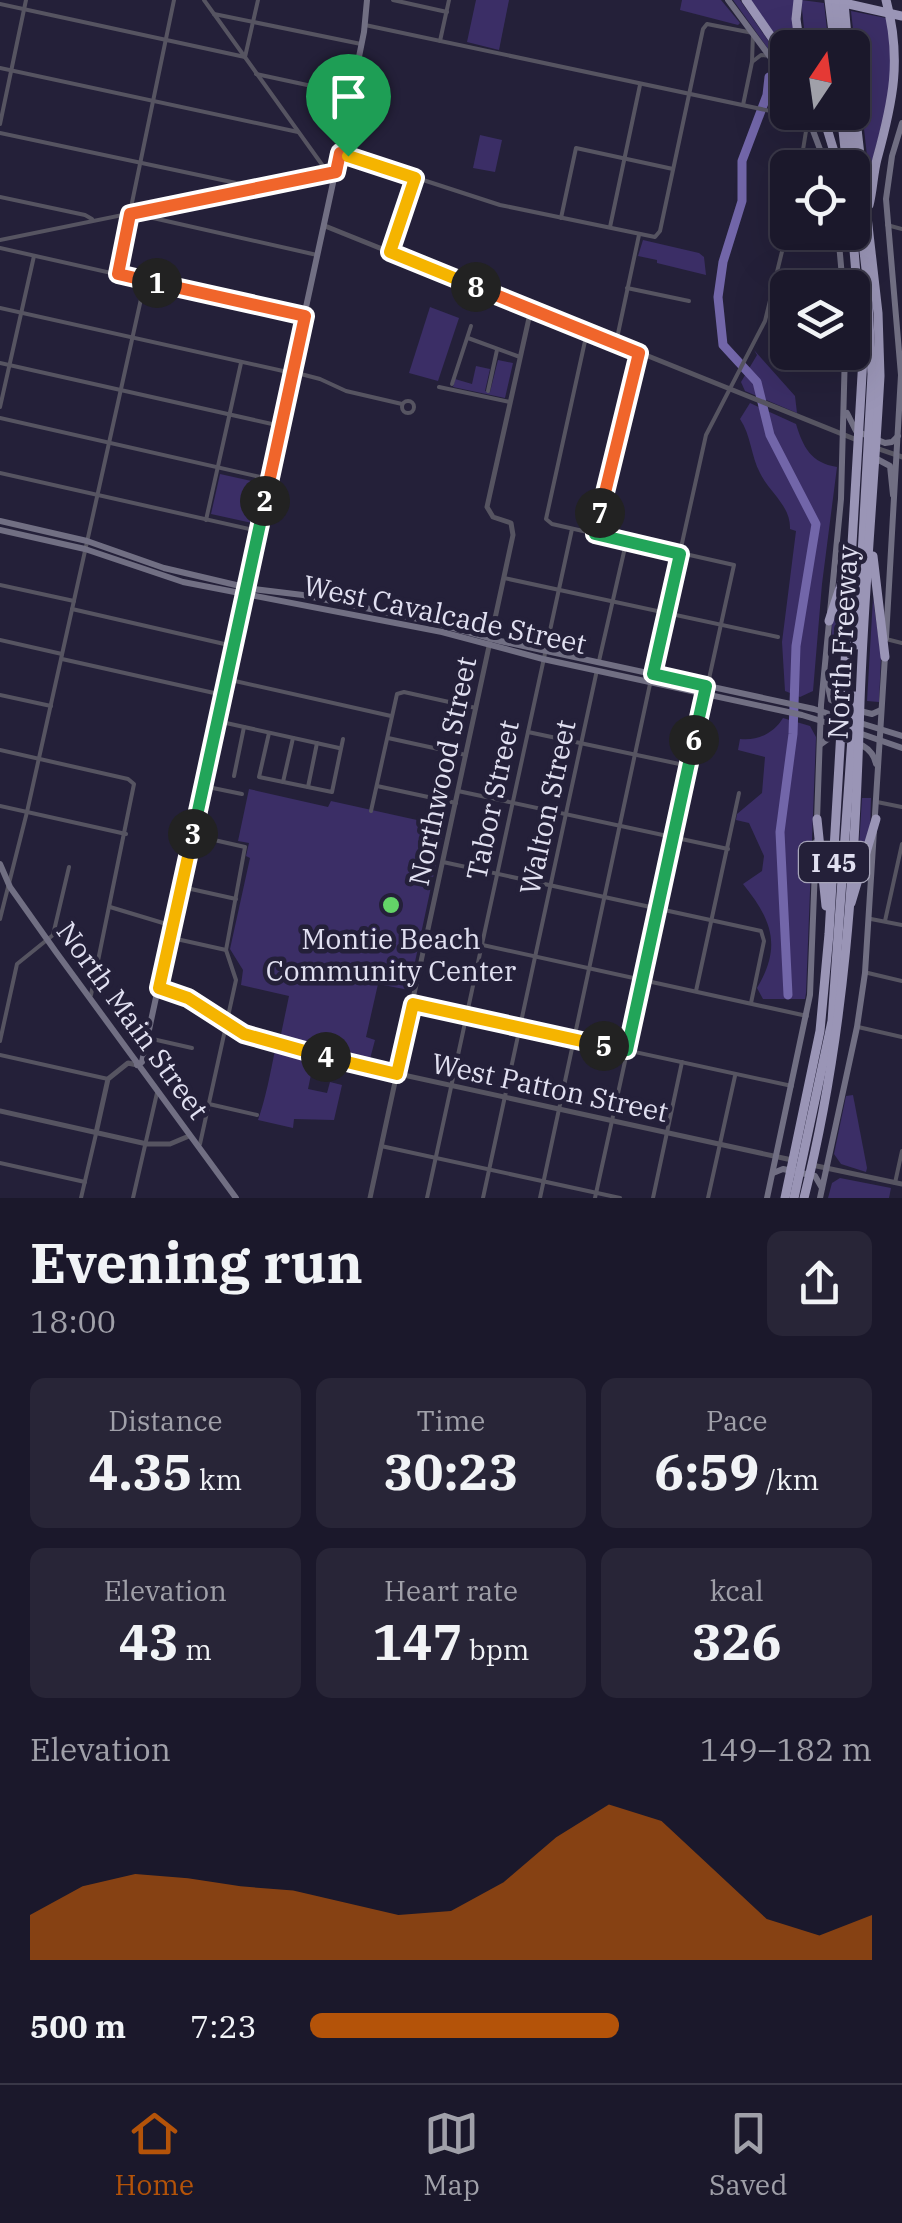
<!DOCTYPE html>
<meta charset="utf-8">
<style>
:root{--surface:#1b182b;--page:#282537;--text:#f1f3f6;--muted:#a0a0a9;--line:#393747;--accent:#b45309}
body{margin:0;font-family:"IBM Plex Serif",serif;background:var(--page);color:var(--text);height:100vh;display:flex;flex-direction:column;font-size:38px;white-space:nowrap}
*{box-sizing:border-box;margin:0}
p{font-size:32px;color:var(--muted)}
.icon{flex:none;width:55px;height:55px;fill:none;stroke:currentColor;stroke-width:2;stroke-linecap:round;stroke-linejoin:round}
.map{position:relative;height:1198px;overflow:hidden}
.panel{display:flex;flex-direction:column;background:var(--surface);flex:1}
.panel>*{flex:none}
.needle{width:65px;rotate:13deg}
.fabs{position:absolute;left:770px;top:30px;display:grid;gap:20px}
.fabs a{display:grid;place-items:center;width:100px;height:100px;border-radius:15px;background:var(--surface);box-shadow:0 10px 40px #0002,0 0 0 2px var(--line);font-size:50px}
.pin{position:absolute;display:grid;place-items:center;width:85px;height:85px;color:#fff;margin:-102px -42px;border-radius:50% 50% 50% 0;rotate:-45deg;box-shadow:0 0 10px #0007}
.pin .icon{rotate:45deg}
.km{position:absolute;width:50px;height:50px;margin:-25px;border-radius:50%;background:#222;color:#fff;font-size:28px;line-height:50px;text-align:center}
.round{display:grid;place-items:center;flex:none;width:105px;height:105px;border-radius:15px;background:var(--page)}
.overview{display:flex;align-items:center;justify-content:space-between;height:170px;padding:0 30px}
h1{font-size:55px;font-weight:700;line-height:75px}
.stats{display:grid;grid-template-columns:repeat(3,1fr);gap:15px;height:170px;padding:10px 30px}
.stats div{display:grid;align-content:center;border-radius:15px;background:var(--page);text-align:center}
.stats b{font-size:50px;font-weight:700}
.stats small{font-size:28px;font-weight:400}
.stats p{font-size:28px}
.chart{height:280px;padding:20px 30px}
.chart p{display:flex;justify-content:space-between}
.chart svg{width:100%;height:180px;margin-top:10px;fill:var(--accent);opacity:.7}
ul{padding:0 30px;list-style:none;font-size:32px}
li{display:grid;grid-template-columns:160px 120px 1fr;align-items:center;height:75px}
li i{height:25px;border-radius:12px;background:var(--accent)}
.tabs{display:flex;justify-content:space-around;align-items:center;height:140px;border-top:2px solid var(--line);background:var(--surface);font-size:28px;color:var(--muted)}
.tabs a{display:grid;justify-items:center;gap:5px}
.tabs .current{color:var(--accent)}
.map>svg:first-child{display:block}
.green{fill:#3b2e66}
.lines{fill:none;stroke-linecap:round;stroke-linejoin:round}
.river{stroke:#7266a9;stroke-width:9}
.minor{stroke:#565461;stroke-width:4}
.tertiary{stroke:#565461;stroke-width:5}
.secondary{stroke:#716f83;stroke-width:6}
.motorway{stroke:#9a95b6;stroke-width:9}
.split-1-casing{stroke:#fff;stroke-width:20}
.split-2-casing{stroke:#fff;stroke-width:20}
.split-3-casing{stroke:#fff;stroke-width:20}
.split-4-casing{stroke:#fff;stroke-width:20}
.split-5-casing{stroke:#fff;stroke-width:20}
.split-6-casing{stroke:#fff;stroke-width:20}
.split-7-casing{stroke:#fff;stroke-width:20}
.split-8-casing{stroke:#fff;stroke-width:20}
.split-9-casing{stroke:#fff;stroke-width:20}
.split-1{stroke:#f0652b;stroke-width:12}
.split-2{stroke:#f0652b;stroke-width:12}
.split-3{stroke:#22a559;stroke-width:12}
.split-4{stroke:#f5b400;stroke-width:12}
.split-5{stroke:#f5b400;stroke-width:12}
.split-6{stroke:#22a559;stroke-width:12}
.split-7{stroke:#22a559;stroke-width:12}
.split-8{stroke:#f0652b;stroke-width:12}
.split-9{stroke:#f5b400;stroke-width:12}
.poi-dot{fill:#63d468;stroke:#242039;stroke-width:4}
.labels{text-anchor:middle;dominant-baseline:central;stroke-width:9;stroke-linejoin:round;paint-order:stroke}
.shield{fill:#242039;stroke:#a8a6ba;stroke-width:2.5}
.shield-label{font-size:25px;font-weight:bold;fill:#e1e0f1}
.street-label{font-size:28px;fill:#e1e0f1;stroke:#242039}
.poi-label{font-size:28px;fill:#e1e0f1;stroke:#242039}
</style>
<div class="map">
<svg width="902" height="1198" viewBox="0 0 902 1198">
<rect width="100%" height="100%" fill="#242039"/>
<!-- green -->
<g class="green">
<path d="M476,0H509L499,50L467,42Z"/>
<path d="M682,0H721L740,23L738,25L680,10Z"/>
<path d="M733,0H740L787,68V75Z"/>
<path d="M751,0H794L797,47L788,48L787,54Z"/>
<path d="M801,0L824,3L829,47H806Z"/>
<path d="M851,11L891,19L897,65L869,174Z"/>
<path d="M480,135L502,140L495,172L473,168Z"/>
<path d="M643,240L699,253L704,257L706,275L657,263V260L638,256Z"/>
<path d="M430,307L459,318L438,381L409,373Z"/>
<path d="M754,350L795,396L797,413L745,391L741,382L757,355Z"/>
<path d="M498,360L513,363L505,398L453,387L455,379L472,384L476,366L490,369L485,391L490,392Z"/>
<path d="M750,403L796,424C803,447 811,463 837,467L822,584L813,691L800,697L785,691L782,642L796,531L790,529C791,506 770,493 760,473C751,456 751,435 740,419Z"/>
<path d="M220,474L260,483L252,523L211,514Z"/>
<path d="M845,585L841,655L831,654L832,619Z"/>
<path d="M873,598L881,656L879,702L867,701Z"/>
<path d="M783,718L810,726L816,737L806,993L805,999H763L757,988C782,946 772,920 743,884L762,871L764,856L749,823L736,820L737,814L762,793L765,757L738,750L740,739C758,741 774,733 783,718Z"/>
<path d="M249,789L328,807L331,801L444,826L409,990L378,984L366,1037L375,1040L370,1059L280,1039L289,996L241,985L243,970L230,949L250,858L246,856L249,843L238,841Z"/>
<path d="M862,798H871L870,831L858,864Z"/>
<path d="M275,1050L314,1060L308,1089L327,1093L330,1082L342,1085L334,1120L294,1119L293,1128L258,1120C266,1097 270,1075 275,1050Z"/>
<path d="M853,1095L867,1168L866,1172L841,1164L834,1154L846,1096Z"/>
<path d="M840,1178L891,1188L889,1198H828L832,1183Z"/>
</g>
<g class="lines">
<!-- river -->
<path class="river" d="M769,77L767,95L742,161V201L723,262L718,297L723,345L757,382L770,435L816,524L796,646L793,734L780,832L788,995"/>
<!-- minor -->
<g class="minor">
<path d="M204,0L328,173"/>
<path d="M393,0L447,12"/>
<path d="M0,4L245,57L258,0"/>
<path d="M214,14L361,44"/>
<path d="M365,25L808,119L800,168"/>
<path d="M440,41L449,0"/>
<path d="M752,62L761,55L770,56"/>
<path d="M0,68L298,132"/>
<path d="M256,74L349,94"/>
<path d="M0,124L26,0"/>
<path d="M0,133L255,187"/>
<path d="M340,153L500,205L655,237L660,231L703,29L707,24L753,33L752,62L743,105"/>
<path d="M803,162L812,154L820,156"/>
<path d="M0,197L85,215L92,219"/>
<path d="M142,212L153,218L317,255"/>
<path d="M561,218L576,148L673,169"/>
<path d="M887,225L902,229"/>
<path d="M610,227L640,85"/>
<path d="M0,240L333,172"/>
<path d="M0,248L303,316"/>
<path d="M390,252L415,178"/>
<path d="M117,275L174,0"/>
<path d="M627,288L689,301"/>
<path d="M774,289L788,292"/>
<path d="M0,308L292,373"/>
<path d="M587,332L546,519L552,524L734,565L595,1198"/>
<path d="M468,338L520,357"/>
<path d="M616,343L639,235"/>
<path d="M0,363L281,426"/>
<path d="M293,372L320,379L346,391L402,404"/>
<path d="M452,384L471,326"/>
<path d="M439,387L510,402"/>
<path d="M488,391L497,350"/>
<circle cx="408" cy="407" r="6"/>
<path d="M0,407L34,256"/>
<path d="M0,418L269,479"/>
<path d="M0,473L258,531"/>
<path d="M206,520L241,363"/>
<path d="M595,534L639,354"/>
<path d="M504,578L778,637"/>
<path d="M0,585L74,601"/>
<path d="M72,609L233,646"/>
<path d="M886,639L902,643"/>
<path d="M0,640L62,654"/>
<path d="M62,659L223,695"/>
<path d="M599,661L626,543"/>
<path d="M653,674L706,435L765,321L788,227"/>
<path d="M226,679L391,716"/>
<path d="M0,695L51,706"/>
<path d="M217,721L339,748"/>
<path d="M528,732L689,766"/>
<path d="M269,733L259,777L332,792L343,739"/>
<path d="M388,738L466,755"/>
<path d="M0,750L128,779L134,784L91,995"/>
<path d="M234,776L244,727"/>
<path d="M283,782L293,738"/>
<path d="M203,786L242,794"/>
<path d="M377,786L456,803"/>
<path d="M308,787L317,743"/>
<path d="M458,791L728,849"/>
<path d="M877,802L902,807"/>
<path d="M0,806L126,834"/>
<path d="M371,811L397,694L404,692L476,708"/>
<path d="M192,835L245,847L226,950L236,980L200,1144"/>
<path d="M443,862L761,931L764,941L751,1003"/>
<path d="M182,887L236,899"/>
<path d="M110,907L173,926"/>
<path d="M0,919L27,812L145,281"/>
<path d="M871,919L902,925"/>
<path d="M885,921L902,844"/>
<path d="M428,933L807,1016"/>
<path d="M172,938L226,950"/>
<path d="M868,973L902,981"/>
<path d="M696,991L739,793"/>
<path d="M413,1004L792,1086"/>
<path d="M858,1027L902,1037"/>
<path d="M148,1038L192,1048"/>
<path d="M0,1041L17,964L53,935L69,867"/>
<path d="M0,1055L108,1079"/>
<path d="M209,1104L257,1115"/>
<path d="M381,1146L620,1198"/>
<path d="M0,1163L85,1182"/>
<path d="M895,1183L902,1151"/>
<path d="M81,1198L96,1134"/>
<path d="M133,1198L157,1093"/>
<path d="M427,1198L572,529"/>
<path d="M483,1198L597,670"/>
<path d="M540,1198L650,684"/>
<path d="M653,1198L682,1062"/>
<path d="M708,1198L735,1076"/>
</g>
<!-- tertiary -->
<g class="tertiary">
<path d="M325,226L857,440"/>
<path d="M876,448L902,457"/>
<path d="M159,988L188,999L232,1029L264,1041L376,1069L792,1160"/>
<path d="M0,1111L147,1144H170L189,1136"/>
<path d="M96,1133L108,1079L128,1063L137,1065"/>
<path d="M812,1165L902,1184"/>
<path d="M370,1198L513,535L511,523L493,517L487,507L531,309"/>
</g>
<!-- secondary -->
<g class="secondary">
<path d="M728,0L788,81"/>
<path d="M806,112L827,168"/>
<path d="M838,232L843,288"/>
<path d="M847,413L856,431L885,443L892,442L898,436"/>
<path d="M875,458L890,466L893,495"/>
<path d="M0,521L87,541L164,568L253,589L303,595L428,621L500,641L814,709L845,719"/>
<path d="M0,530L85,549L183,582L442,632L543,659L802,715L844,728"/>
<path d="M886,638L901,375L886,199L892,156L902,123"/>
<path d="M827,682L831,700L844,706"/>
<path d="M856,710L872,714L881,710"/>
<path d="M857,722L902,736"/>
<path d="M856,732L902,748"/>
<path d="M821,744L832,736C851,741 872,743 876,764"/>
<path d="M817,820L821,705L841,499L845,352"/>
<path d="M0,864L10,887L56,952L236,1198"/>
<path d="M137,1065L142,1062L341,146L364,32L367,0"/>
<path d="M773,1173L783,1169L815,1176L822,1188"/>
<path d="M767,1198L810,995L816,842"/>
<path d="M820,1198L857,1027L865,973L885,656"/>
</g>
<!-- motorway -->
<g class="motorway">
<path d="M746,0L788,61"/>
<path d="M798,0L796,19L800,48"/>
<path d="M829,0L835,48"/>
<path d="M831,0L902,16"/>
<path d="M836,1L841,48"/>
<path d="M844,3L848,48"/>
<path d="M822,112L839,168"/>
<path d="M841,112L847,168"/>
<path d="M848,112L866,269L872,374L857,645"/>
<path d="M869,205C873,190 873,174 877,159C893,101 902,59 886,0"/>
<path d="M873,556L885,657"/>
<path d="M829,621L842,582L848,549"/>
<path d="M817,819L826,906"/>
<path d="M851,903L876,819"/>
<path d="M785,1198L820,1031L829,934L863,358L852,226"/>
<path d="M794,1198L832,1021L855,696"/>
<path d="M804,1198C845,1036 855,868 860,702C864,593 874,485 880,376L878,313L852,85"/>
</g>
</g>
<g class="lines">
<!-- split-1 casing -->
<g class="split-1-casing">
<path id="split-1" d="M157,283L118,274L130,214L336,172L340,153L348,156"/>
</g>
<!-- split-2 casing -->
<g class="split-2-casing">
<path id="split-2" d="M157,283L305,316L265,501"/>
</g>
<!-- split-3 casing -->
<g class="split-3-casing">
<path id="split-3" d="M193,834L265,501"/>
</g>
<!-- split-4 casing -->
<g class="split-4-casing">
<path id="split-4" d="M193,834L159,988L188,998L244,1034L326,1057"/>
</g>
<!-- split-5 casing -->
<g class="split-5-casing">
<path id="split-5" d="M326,1057L397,1074L413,1004L604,1046"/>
</g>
<!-- split-6 casing -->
<g class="split-6-casing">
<path id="split-6" d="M604,1046L627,1050L694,740"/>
</g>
<!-- split-7 casing -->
<g class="split-7-casing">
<path id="split-7" d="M600,513L595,534L680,554L653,674L706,686L694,740"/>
</g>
<!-- split-8 casing -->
<g class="split-8-casing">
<path id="split-8" d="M476,287L639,353L600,513"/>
</g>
<!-- split-9 casing -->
<g class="split-9-casing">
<path id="split-9" d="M348,156L415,178L390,252L476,287"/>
</g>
<!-- split-1 -->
<use href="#split-1" class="split-1"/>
<!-- split-2 -->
<use href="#split-2" class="split-2"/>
<!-- split-3 -->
<use href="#split-3" class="split-3"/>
<!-- split-4 -->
<use href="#split-4" class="split-4"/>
<!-- split-5 -->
<use href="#split-5" class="split-5"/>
<!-- split-6 -->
<use href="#split-6" class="split-6"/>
<!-- split-7 -->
<use href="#split-7" class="split-7"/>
<!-- split-8 -->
<use href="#split-8" class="split-8"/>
<!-- split-9 -->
<use href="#split-9" class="split-9"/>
</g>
<!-- markers -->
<circle class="poi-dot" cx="391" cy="905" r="10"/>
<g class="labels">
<!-- shield labels -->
<rect class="shield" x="799" y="842" width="70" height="40" rx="8"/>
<g class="shield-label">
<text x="834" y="862">I 45</text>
</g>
<!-- street labels -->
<g class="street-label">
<text transform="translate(445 614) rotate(12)">West Cavalcade Street</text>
<text transform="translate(842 642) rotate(-87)">North Freeway</text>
<text transform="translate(442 771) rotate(-78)">Northwood Street</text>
<text transform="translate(492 800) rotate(-78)">Tabor Street</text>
<text transform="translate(547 807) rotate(-78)">Walton Street</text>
<text transform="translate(133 1020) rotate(54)">North Main Street</text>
<text transform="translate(550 1087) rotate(12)">West Patton Street</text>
</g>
<!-- poi labels -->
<g class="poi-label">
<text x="391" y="938">Montie Beach<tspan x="391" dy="32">Community Center</tspan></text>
</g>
</g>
</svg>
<div class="fabs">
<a><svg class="needle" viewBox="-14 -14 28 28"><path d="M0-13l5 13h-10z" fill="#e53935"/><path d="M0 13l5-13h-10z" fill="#a0a0a9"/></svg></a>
<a><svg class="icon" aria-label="locate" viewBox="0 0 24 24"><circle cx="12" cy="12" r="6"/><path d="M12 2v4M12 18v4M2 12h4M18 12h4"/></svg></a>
<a><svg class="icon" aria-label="layers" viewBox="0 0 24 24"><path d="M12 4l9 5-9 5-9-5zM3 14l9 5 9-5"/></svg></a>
</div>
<div class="pin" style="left:348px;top:156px;background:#1e9e55"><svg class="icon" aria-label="arrive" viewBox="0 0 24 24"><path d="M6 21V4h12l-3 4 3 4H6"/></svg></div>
<b class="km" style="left:157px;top:283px">1</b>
<b class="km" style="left:265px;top:501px">2</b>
<b class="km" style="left:193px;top:834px">3</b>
<b class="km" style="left:326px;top:1057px">4</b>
<b class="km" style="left:604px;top:1046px">5</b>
<b class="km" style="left:694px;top:740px">6</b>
<b class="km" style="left:600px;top:513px">7</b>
<b class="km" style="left:476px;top:287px">8</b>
</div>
<section class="panel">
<div class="overview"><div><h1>Evening run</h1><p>18:00</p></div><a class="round"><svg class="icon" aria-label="share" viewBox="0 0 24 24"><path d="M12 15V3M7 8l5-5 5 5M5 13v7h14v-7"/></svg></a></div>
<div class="stats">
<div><p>Distance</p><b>4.35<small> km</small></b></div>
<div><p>Time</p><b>30:23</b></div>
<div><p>Pace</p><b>6:59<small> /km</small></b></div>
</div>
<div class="stats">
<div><p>Elevation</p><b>43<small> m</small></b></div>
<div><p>Heart rate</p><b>147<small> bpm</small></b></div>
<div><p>kcal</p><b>326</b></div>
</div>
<div class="chart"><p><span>Elevation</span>149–182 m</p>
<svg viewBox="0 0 160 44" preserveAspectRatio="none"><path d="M0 44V33L10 26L20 23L30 24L40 26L50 27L60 30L70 33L80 32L90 25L100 14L110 6L120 10L130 22L140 34L150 38L160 33V44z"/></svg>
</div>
<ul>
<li><b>500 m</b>7:23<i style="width:55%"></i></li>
</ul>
</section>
<nav class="tabs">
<a class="current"><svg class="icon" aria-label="home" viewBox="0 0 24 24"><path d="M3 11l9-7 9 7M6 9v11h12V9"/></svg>Home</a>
<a><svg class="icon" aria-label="map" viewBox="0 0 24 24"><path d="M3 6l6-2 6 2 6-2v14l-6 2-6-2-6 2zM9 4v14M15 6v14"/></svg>Map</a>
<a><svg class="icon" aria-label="saved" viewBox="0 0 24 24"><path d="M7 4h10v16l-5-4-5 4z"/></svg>Saved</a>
</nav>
